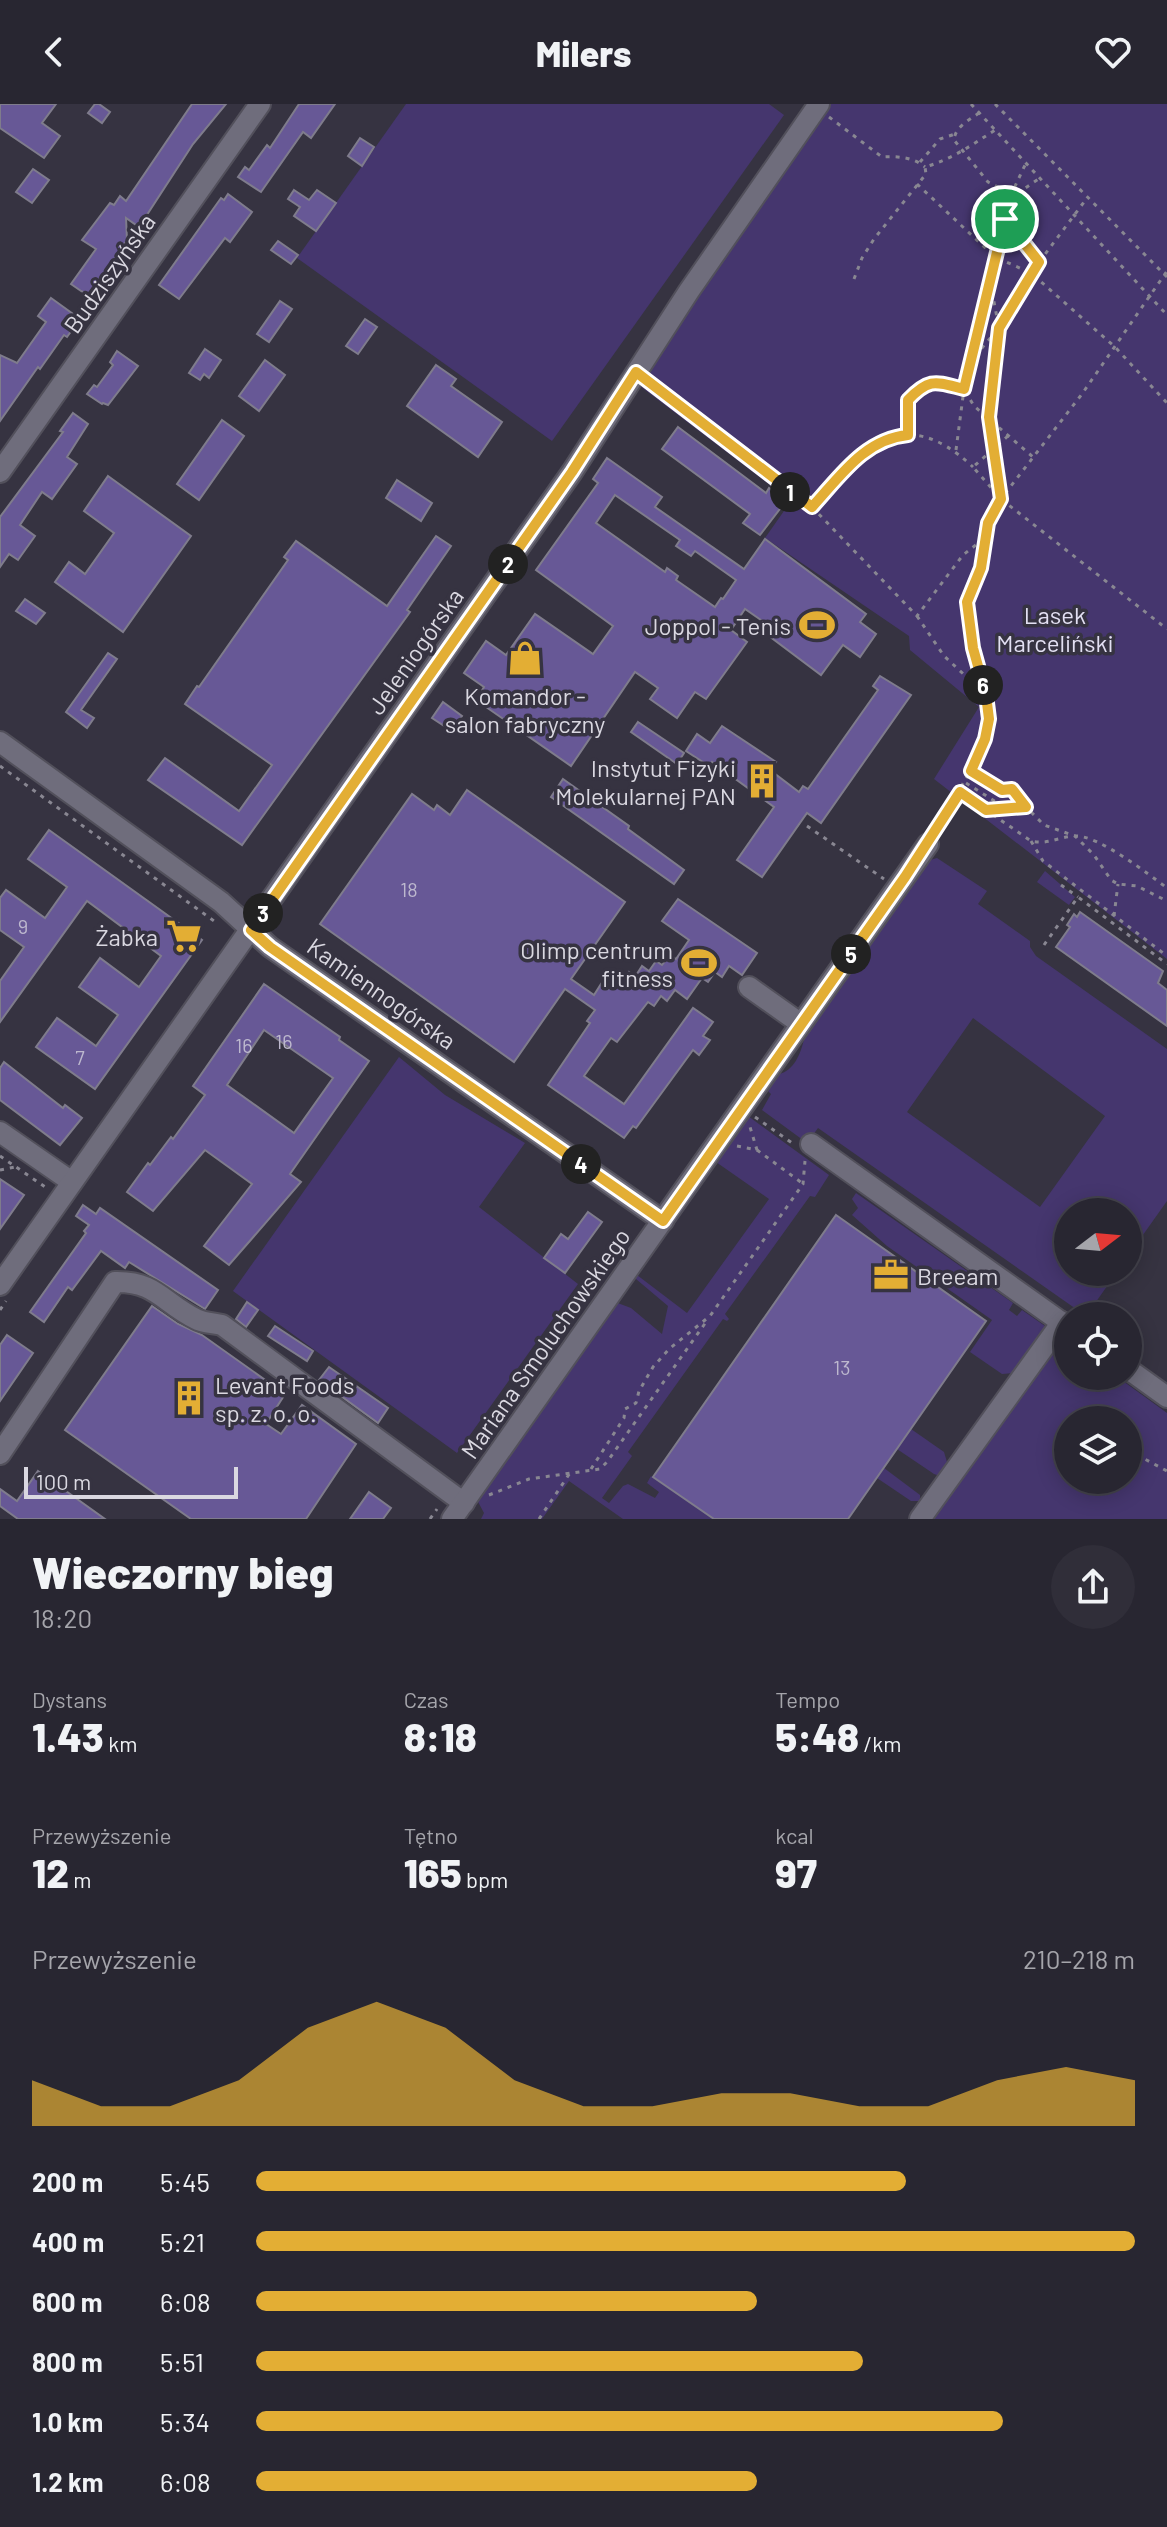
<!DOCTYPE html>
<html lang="pl">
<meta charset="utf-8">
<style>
:root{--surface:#282631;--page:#302e39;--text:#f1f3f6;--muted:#a5a5ab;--line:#44434d;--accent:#e3ae34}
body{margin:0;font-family:Barlow,sans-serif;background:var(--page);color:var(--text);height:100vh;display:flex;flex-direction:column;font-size:30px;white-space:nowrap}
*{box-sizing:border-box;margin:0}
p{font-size:26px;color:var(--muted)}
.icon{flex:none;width:44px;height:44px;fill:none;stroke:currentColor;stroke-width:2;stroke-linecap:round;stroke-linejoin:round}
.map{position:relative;height:1415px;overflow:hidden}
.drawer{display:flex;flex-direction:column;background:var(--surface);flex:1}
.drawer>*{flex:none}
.needle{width:52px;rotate:74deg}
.buttons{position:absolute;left:1054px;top:1094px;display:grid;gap:16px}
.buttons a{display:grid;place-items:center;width:88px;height:88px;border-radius:50%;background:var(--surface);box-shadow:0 4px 20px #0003,0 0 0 2px var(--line);font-size:40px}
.scale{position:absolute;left:24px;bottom:20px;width:214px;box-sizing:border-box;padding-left:8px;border:4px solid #dad8e1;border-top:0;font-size:22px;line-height:28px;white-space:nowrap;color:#dad8e1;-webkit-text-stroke:6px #363341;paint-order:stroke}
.pin{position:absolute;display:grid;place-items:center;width:68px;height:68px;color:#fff;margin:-34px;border:4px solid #fff;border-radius:50%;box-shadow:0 2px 8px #0007}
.km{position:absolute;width:40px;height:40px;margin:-20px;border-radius:50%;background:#222;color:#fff;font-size:22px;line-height:40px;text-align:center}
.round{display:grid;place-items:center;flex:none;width:84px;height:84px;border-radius:42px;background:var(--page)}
.overview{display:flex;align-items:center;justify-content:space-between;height:136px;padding:0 32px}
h1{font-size:44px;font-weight:800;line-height:60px}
.figures{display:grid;grid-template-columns:repeat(3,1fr);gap:12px;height:136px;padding:8px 32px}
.figures div{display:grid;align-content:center}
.figures b{font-size:40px;font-weight:800}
.figures small{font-size:22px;font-weight:400}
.figures p{font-size:22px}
.chart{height:224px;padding:16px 32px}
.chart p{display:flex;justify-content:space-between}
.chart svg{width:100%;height:144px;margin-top:8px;fill:var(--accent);opacity:.7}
ul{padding:0 32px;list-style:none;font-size:26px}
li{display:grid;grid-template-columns:128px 96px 1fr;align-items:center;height:60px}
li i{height:20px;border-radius:10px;background:var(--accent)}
header{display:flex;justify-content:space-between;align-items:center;height:104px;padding:0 32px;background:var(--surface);font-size:36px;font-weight:800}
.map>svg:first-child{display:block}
.green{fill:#45366e;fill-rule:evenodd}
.building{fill:#675896;stroke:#7f7c8c;stroke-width:2;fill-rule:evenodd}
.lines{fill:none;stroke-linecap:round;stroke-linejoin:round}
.minor-casing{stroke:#52505b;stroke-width:24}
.path{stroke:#898792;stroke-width:3;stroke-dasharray:4 6;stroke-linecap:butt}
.minor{stroke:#6f6d7c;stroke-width:20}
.route-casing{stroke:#fff;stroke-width:16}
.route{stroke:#e3ae34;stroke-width:10}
.labels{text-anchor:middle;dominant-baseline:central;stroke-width:7;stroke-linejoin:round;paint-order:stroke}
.number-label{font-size:20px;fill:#bdb8ce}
.street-label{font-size:24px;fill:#dad8e1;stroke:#363341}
.park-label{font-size:24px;fill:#e3e0f3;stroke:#363341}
.poi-label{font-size:24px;fill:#dad8e1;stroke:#363341;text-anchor:end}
</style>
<header><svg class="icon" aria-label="back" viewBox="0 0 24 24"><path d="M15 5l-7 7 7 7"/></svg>Milers<svg class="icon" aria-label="heart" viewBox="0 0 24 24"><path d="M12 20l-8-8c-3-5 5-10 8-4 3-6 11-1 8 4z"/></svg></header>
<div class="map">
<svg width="1167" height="1415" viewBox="0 0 1167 1415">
<rect width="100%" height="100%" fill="#363341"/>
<!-- green -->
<g class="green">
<path d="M406,0H769L784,11L552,337L297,154Z"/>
<path d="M830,0H1167V855L934,675L979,603L910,546L909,532L765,434L791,397L636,279Z"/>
<path d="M937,754L987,787L978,800L1030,837V843L1036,852L1167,945V1097L1128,1152V1108H1068V1168H1117L1086,1212L818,1024L807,1039L762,1006L771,990L768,987L779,970C794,967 801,949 804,935L930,756ZM973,914L1105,1012L1040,1103L907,1008Z"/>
<path d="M1045,767L1075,793L1069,801L1037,778Z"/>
<path d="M399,953L445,991L525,1039L479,1103L578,1180L457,1349L233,1187Z"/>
<path d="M748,1012L829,1071L815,1093L810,1092L725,1210L729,1215L727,1217L723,1215L628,1348L632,1352L602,1394L609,1399L623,1382L628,1380L655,1394L659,1388L647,1379L651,1372L714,1415H623L569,1377L542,1415H481L484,1409L476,1394L615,1198L631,1204L662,1230L668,1202L636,1175L634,1170L703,1076L637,1171L687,1209L769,1095L716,1058L710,1064Z"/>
<path d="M856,1089L1013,1199L1009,1206L1017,1212L1022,1206L1045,1222L1014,1269L1002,1270L970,1248L992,1216L887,1142L852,1111L858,1104L852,1095Z"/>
<path d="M1063,1235L1068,1238V1272H1116L1167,1309V1415H931L1058,1237ZM1068,1316H1128V1376H1068Z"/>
<path d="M911,1325L944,1348L947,1358L940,1372L934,1370L897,1345Z"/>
<path d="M884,1364L920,1391V1397H911L877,1374Z"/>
</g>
<!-- building -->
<g class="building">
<path d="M0,0H56L42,19L60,32L44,54L0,24Z"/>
<path d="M95,0H99L110,8L102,19L88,9Z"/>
<path d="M192,0H226L193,40L139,123L126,114L127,136L91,192L81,187L71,180L96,145L82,136L110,99L114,101L120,92L126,97Z"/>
<path d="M299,0H335L311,34L303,28L261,88L238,73L245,63L249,66L267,41L270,44Z"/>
<path d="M360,34L374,43L362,62L348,52Z"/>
<path d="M33,65L49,76L32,99L16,88Z"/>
<path d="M294,86L309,96L317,86L336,99L316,127L294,112L300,103L288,95Z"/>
<path d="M228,90L252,108L230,138L225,134L179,195L159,181L221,94L224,96Z"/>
<path d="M278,137L298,151L291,160L271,146Z"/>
<path d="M51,194L80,215L67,233L64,231L40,265L38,263L0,317V251L17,259L46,218L38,212Z"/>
<path d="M280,197L292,205L269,238L257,230Z"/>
<path d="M365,215L377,223L358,250L346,242Z"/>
<path d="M205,245L221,256L209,274L204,270L200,276L189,269Z"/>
<path d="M117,247L138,262L108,301L103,299L102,300L87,290L94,281L97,283L113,261L110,258Z"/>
<path d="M265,256L285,271L259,307L239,292Z"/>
<path d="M436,261L456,275L451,282L502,318L478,353L407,302Z"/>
<path d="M73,309L88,320L67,353L77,360L52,395L42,388L20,421L35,432L18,456L9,450L0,463V413L63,328L60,327Z"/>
<path d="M222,316L244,332L199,396L177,380Z"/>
<path d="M678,323L766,389L769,384L786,397L760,431L743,419L750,410L662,345Z"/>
<path d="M607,354L662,393L655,403L744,465L765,435L866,510L860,518L876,530L860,553L843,541L821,571L769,532L774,525L745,505L731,526L747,538L706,595L695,588L677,614L650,595L658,584L635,568L571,662L476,596L484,583L464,569L486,537L506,551L535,510L593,550L613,522L536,466L598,379L593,375ZM615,391L680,436L676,442L691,452L695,447L736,476L723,495L721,494L715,503L676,476L678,472L667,464L665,468L596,419Z"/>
<path d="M108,372L191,432L123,528L55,478L69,458L85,470L114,429L84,407Z"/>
<path d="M397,376L432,399L421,417L386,394Z"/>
<path d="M436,432L451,442L407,506L410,508L242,741L148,676L165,654L239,707L272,661L185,600L197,582L199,583L288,456L284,453L296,437L387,502Z"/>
<path d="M25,495L45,509L36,520L16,507Z"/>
<path d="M108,549L117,555L81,606L94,614L87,624L66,608Z"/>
<path d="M880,572L911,591L821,719L807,709L762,773L737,756L774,703L712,658L709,662L686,647L697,630L710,639L722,622L776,658L770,666L799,688L803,682L808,685L878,586L873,582Z"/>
<path d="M443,598L462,612L452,627L432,614Z"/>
<path d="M638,618L684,649L677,660L631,628Z"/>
<path d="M563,675L629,722L628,725L684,766L674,780L551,693Z"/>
<path d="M467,686L625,798L571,875L594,891L601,880L608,885L615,874L622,879L629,868L635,873L642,862L649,867L656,857L662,861L670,851L676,855L689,836L662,817L678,795L757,849L742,871L729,862L722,873L715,868L708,878L702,874L687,895L675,886L667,897L661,892L654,902L648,898L617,938L611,934L584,972L624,1000L693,904L713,918L703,932L710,936L699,951L693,946L636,1024L633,1022L624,1034L548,981L590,919L587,917L595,906L565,885L514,958L320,820L412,690L434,706L437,701L450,711Z"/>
<path d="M49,726L202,836L95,985L36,943L57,914L96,942L118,911L79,883L100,854L139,883L161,852L87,797L0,918V877L24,843L0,826V794L6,786L45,814L67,783L28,755Z"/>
<path d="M1080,808L1163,867L1158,879L1167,886V922L1056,843L1070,823L1067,821L1074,810L1077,813Z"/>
<path d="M264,880L340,933L339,936L369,957L290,1070L301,1078L229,1161L204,1142L252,1080L205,1046L153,1107L127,1088L148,1059L150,1061L171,1033L173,1035L205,991L193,982ZM264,926L333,974L294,1029L227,981Z"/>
<path d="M4,958L63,1004L65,1001L82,1014L60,1041L0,996V964Z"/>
<path d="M0,1075L24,1091L0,1125Z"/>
<path d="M83,1101L96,1110L100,1104L218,1186L205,1205L129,1158L125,1164L101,1147L72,1186L68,1183L44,1218L30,1208L86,1129L84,1127L89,1121L76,1112Z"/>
<path d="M588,1108L602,1118L565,1169L544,1154L561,1130L568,1135Z"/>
<path d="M836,1111L986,1217L848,1415H714L653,1373Z"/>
<path d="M247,1198L258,1206L246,1223L236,1215Z"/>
<path d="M152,1202L178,1220L202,1231L285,1290L266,1320L281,1330L302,1301L356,1340L306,1415H191L65,1326Z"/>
<path d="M275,1222L313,1247L307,1257L268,1232Z"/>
<path d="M7,1231L33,1249L0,1297V1241Z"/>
<path d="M329,1263L388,1304L378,1319L319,1276Z"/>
<path d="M38,1367L105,1415H18L0,1402V1385L17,1397Z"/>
<path d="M369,1388L391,1404L383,1415H350Z"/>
</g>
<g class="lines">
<!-- minor casing -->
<g class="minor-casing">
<g id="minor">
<path d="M0,368L260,0"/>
<path d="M0,638L221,798L270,843L663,1117"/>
<path d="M749,883L801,920"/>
<path d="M0,1028L72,1078"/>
<path d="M811,1040L1068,1223"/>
<path d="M0,1181L572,368L689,187L819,0"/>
<path d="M1128,1265L1167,1293"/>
<path d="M0,1350L115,1178C156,1177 163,1199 196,1215C203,1219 213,1219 222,1221L464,1399"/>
<path d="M452,1415L928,740"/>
<path d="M920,1415L1062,1218"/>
</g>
</g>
<!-- path -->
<g class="path">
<path d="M971,0L1167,211"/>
<path d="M995,0L1167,173"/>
<path d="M979,9C969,16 955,23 954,36L988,78L1000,84L1009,95L1040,74"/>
<path d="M829,13L882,53C897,52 913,53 925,63"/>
<path d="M920,58L940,35L955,30"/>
<path d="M917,80L995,153L1031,169L1115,243L1167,299"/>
<path d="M1005,115L1039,158"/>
<path d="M854,175L862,154L874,135L926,70L925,63C952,55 972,41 995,26"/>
<path d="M975,252L999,224L990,177"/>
<path d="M649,278L812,403C863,348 900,295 973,363"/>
<path d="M908,331V296C930,273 936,278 964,285L974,302L1033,353"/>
<path d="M1008,332L973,363L1001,395L1167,525"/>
<path d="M956,346L964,285L995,153L1009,95L1026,59"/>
<path d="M1001,395L989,313L999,224L1031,169L1087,94"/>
<path d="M812,403L917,512L963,451L986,433"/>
<path d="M917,512L944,552L985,590"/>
<path d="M0,662L214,817"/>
<path d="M971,667L1002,686L1007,705"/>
<path d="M966,679L1007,705"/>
<path d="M1002,686L1012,685L1026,703L1044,721L1075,732L1094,751L1111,776L1118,780L1137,782L1167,797"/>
<path d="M960,688L1031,737C1048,741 1058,733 1075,732C1098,731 1147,769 1167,784"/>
<path d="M986,706L1026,703"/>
<path d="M807,722L884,775"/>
<path d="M936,726L979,652L989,615L986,591L973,544L967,498L981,464L988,419L994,404L1082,290L1167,167"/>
<path d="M1031,737L1043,757L1167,852"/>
<path d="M1061,781L1078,793"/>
<path d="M1114,812L1118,780"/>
<path d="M1044,841L1078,793L1167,860"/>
<path d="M755,1013L795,1041"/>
<path d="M737,1042L757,1046L750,1023"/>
<path d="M757,1046L802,1079"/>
<path d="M0,1052L48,1085"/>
<path d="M0,1066L15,1063"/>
<path d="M0,1206L6,1197"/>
<path d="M1128,1346L1167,1367"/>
<path d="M591,1365L624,1314L625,1305L636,1299L639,1287L653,1263L669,1245L710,1212L803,1080L805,1057"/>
<path d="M489,1391L529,1375L600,1365L607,1358L706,1218"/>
<path d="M430,1415L437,1405"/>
<path d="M539,1415L570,1369"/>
</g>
<!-- minor -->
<use href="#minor" class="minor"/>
</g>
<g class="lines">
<!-- route casing -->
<g class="route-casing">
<path id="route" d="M1005,115L1039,158L999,224L989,313L1001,395L988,419L981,464L967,498L973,544L986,591L989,615L985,635L971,667L1002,686L1012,685L1026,703L986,706L960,688L905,773L663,1117L270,843L251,826L572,368L636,268L812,403C839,374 864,335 908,331V296C930,273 936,278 964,285Z"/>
</g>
<!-- route -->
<use href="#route" class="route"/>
</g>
<!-- icons -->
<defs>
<g id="stadium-bare" transform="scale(2.76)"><path d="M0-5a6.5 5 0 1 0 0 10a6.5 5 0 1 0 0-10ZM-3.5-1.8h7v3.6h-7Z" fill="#e3ae34" stroke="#363341" stroke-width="2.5" paint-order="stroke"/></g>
<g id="shop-bare" transform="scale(2.76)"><path d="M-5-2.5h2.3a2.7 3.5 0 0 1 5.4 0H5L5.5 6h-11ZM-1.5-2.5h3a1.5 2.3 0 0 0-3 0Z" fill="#e3ae34" stroke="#363341" stroke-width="2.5" paint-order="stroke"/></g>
<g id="building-bare" transform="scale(2.76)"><path d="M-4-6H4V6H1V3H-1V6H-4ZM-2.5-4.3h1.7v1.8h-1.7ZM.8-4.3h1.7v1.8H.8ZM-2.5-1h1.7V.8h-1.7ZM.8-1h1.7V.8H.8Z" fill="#e3ae34" stroke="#363341" stroke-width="2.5" paint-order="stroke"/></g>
<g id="supermarket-bare" transform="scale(2.76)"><path d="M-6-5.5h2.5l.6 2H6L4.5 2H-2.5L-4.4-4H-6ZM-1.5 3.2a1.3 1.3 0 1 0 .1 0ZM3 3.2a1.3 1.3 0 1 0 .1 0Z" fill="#e3ae34" stroke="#363341" stroke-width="2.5" paint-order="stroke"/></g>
<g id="office-bare" transform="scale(2.76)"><path d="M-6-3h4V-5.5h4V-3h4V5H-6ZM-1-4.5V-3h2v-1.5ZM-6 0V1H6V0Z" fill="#e3ae34" stroke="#363341" stroke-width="2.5" paint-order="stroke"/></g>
</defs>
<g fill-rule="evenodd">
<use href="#stadium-bare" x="817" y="521"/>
<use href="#shop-bare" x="525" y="554"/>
<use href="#building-bare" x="762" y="677"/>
<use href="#supermarket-bare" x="184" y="832"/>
<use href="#stadium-bare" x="699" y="859"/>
<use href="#office-bare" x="891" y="1171"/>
<use href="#building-bare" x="189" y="1294"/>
</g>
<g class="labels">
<!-- number labels -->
<g class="number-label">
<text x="409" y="785">18</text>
<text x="23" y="822">9</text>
<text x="284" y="937">16</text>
<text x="244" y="941">16</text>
<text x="80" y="953">7</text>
<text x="842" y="1263">13</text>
</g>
<!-- street labels -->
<g class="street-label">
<text transform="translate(109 169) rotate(-55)">Budziszyńska</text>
<text transform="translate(415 547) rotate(-55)">Jeleniogórska</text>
<text transform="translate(382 889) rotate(35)">Kamiennogórska</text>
<text transform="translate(545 1239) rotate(-55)">Mariana Smoluchowskiego</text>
</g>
<!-- park labels -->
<g class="park-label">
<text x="1055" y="510">Lasek<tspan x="1055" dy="28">Marceliński</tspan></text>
</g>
<!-- poi labels -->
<g class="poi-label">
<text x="791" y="521">Joppol - Tenis</text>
<text x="525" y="591" text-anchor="middle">Komandor -<tspan x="525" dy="28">salon fabryczny</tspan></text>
<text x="736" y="663">Instytut Fizyki<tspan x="736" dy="28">Molekularnej PAN</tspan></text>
<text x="158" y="832">Żabka</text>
<text x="673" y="845">Olimp centrum<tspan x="673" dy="28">fitness</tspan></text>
<text x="917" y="1171" text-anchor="start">Breeam</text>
<text x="215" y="1280" text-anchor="start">Levant Foods<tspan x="215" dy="28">sp. z. o. o.</tspan></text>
</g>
</g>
</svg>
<div class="buttons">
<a><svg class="needle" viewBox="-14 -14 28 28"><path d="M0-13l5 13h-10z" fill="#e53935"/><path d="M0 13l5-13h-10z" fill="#a5a5ab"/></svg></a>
<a><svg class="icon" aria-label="locate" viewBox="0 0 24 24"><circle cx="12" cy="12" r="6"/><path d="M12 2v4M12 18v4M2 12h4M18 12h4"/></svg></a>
<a><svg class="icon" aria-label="layers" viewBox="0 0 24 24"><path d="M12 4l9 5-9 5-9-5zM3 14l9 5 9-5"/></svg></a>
</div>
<div class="scale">100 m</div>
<div class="pin" style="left:1005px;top:115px;background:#1e9e55"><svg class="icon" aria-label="arrive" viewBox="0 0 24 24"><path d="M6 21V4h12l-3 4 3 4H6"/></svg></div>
<b class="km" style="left:790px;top:388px">1</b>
<b class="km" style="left:508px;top:460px">2</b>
<b class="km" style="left:263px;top:809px">3</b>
<b class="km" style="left:581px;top:1060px">4</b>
<b class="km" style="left:851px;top:850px">5</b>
<b class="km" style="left:983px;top:581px">6</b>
</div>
<section class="drawer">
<div class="overview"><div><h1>Wieczorny bieg</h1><p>18:20</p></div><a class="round"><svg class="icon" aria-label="share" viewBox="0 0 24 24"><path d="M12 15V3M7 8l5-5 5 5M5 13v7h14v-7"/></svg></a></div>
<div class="figures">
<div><p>Dystans</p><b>1.43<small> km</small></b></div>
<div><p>Czas</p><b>8:18</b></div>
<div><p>Tempo</p><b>5:48<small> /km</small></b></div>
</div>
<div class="figures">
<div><p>Przewyższenie</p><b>12<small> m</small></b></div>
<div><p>Tętno</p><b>165<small> bpm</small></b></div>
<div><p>kcal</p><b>97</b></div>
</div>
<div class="chart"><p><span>Przewyższenie</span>210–218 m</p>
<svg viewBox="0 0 160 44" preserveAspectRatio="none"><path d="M0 44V30L10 38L20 38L30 30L40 14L50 6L60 14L70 30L80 38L90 38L100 34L110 34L120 38L130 38L140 30L150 26L160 30V44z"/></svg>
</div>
<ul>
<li><b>200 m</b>5:45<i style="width:74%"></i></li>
<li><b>400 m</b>5:21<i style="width:100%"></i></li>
<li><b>600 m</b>6:08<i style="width:57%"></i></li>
<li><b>800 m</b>5:51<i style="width:69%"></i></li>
<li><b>1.0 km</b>5:34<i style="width:85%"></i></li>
<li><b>1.2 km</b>6:08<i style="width:57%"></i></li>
</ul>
</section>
